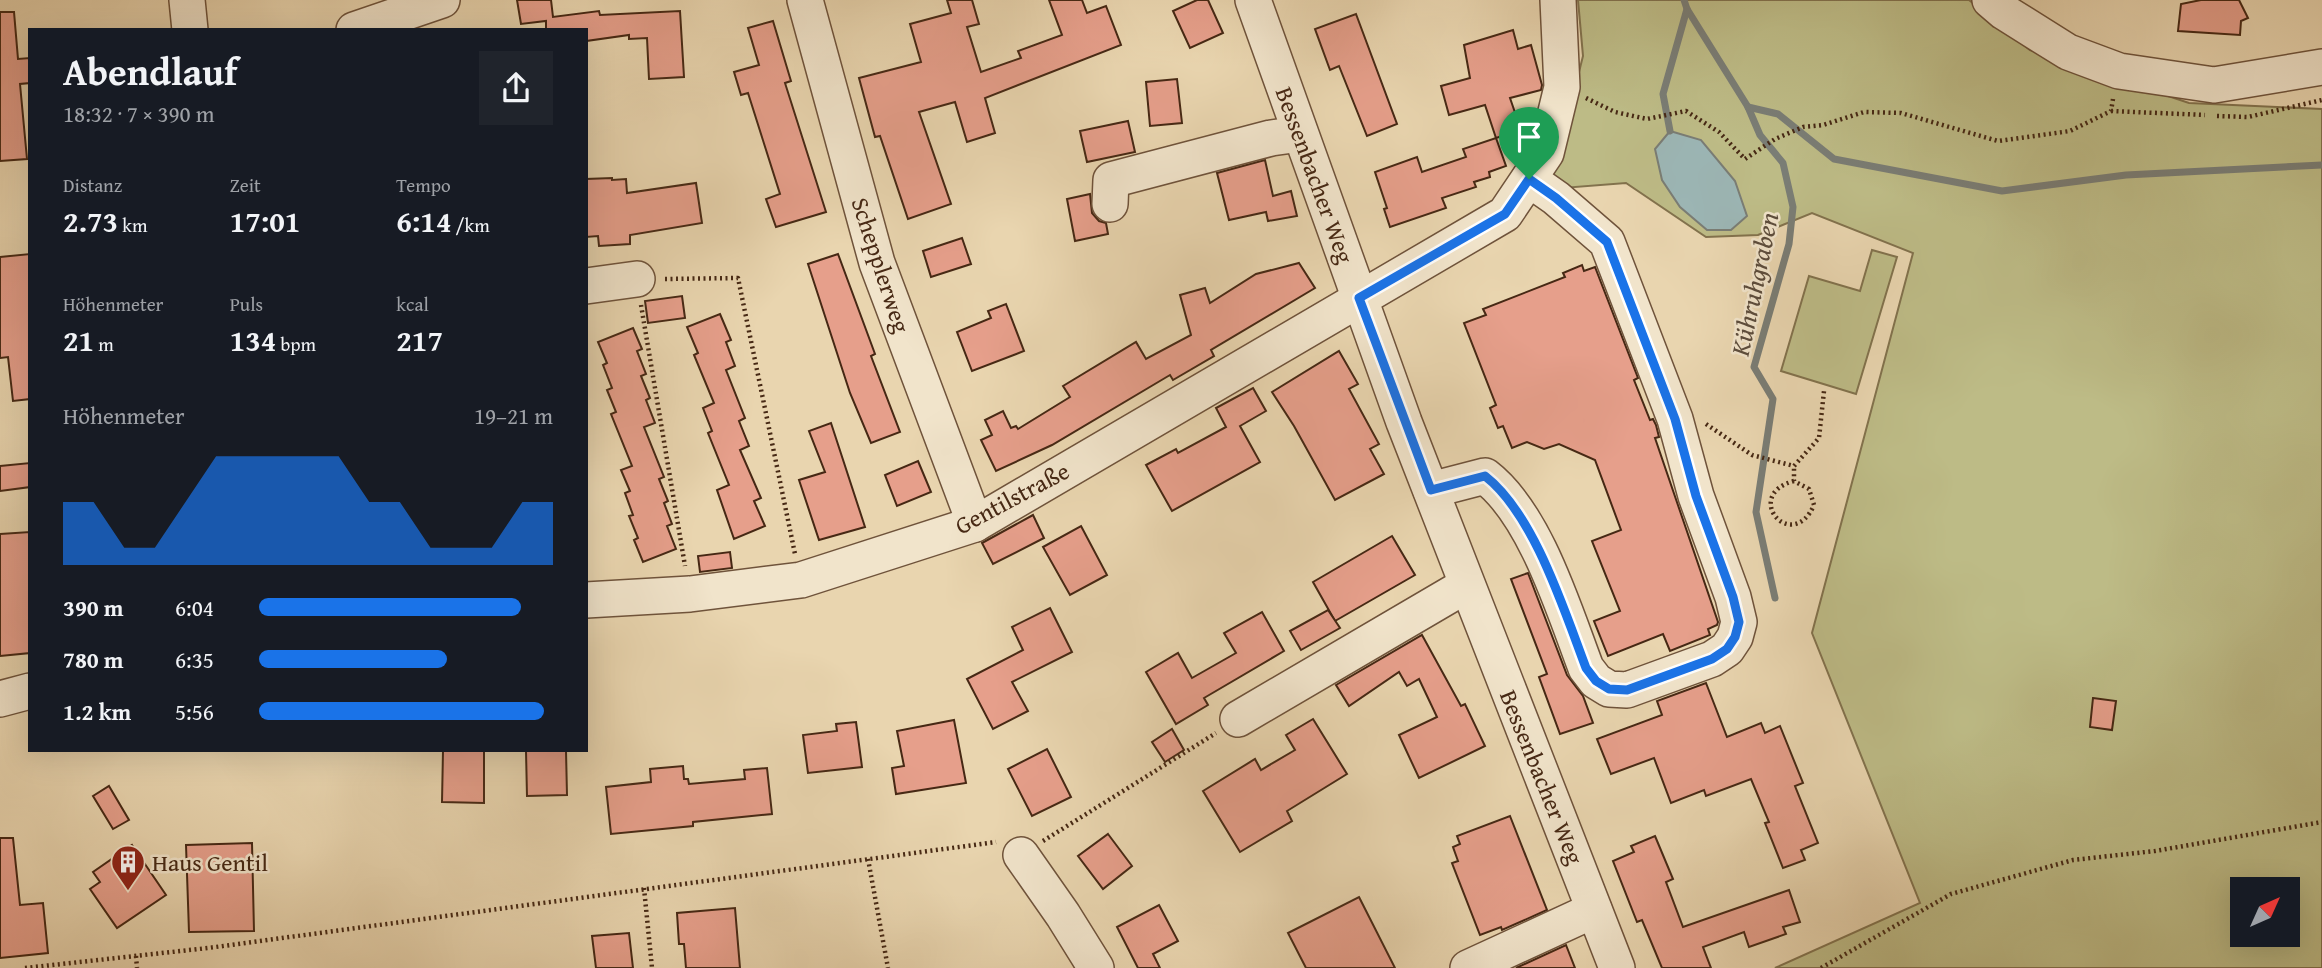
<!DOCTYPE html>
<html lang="de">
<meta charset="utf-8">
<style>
:root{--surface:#171b24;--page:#20242c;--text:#f1f3f6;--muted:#9ea1a6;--accent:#1a73e8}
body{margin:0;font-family:"Gentium Book Plus",serif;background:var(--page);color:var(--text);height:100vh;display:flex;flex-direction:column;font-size:26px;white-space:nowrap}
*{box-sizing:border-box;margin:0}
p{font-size:23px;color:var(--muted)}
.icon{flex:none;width:38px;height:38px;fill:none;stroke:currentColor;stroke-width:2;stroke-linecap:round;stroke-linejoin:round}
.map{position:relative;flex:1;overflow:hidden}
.details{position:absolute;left:28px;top:28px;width:560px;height:724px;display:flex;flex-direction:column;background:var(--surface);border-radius:0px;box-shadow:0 7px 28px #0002}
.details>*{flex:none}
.needle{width:46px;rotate:45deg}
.tools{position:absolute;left:2230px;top:877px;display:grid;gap:14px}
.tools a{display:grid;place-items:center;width:70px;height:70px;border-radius:0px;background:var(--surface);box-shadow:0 7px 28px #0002;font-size:35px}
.pin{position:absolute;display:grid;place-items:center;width:60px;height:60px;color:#fff;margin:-72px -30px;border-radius:50% 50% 50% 0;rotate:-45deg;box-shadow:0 0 7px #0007}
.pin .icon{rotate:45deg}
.round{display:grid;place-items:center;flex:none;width:74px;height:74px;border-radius:0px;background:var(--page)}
.overview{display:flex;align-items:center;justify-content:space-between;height:119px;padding:0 35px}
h1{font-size:38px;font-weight:800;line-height:52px}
.stats{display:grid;grid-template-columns:repeat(3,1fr);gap:10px;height:119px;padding:7px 35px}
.stats div{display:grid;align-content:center}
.stats b{font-size:30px;font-weight:800}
.stats small{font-size:19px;font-weight:400}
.stats p{font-size:19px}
.chart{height:196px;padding:14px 35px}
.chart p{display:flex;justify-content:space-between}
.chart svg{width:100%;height:126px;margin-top:7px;fill:var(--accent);opacity:.7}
ul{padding:0 35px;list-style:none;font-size:23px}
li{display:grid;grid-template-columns:112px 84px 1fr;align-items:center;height:52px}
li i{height:18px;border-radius:9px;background:var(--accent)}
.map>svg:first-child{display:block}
.green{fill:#bdbb86;stroke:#82724d;stroke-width:2;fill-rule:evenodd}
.water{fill:#9cb6b5;stroke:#7a7d75;stroke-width:2}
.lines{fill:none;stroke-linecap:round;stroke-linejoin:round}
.stream{stroke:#7a7d75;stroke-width:7}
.building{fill:#e69f8b;stroke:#462814;stroke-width:2}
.minor-casing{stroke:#6f533b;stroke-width:38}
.path{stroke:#462814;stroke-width:4.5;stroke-dasharray:2 3.5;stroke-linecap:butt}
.minor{stroke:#f1e4cb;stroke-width:35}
.route-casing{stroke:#fff;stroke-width:14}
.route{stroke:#1a73e8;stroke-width:9}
.labels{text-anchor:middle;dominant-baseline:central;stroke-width:5;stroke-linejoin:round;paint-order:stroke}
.street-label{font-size:24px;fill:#462814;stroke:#f1e4cb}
.poi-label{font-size:24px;fill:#462814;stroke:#f1e4cb;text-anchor:start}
.water-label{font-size:26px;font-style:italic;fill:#5c4c3c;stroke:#f1e4cb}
</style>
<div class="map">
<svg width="2322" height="968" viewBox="0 0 2322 968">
<rect width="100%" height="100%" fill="#e9d5af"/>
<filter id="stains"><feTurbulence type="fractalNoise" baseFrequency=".00286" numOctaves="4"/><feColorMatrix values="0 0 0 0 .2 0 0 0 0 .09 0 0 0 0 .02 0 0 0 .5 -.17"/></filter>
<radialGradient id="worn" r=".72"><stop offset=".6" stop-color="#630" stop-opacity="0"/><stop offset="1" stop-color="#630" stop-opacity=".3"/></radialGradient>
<!-- green -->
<g class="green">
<path d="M1578,0H1969L2030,50L2189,103L2322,109V968H1775L1920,903L1812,633L1913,253L1812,213L1758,235L1706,237L1626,183L1550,189L1583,56ZM2242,889H2287V934H2242Z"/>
<path d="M1872,250L1897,257L1856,394L1781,371L1809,276L1860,291Z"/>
</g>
<!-- water -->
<path class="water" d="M1670,131L1701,140L1735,181L1747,216L1731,230H1707L1680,207L1662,180L1655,149Z"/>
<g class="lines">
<!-- stream -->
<g class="stream">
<path d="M1684,0L1687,9L1748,107L1760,135L1783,163L1793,207L1789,244L1754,367L1773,399L1756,512L1775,598"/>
<path d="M1748,107L1778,114L1834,159L2002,191L2126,175L2322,165"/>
<path d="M1670,131L1663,94L1687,9"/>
</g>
</g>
<!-- building -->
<g class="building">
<path d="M517,0H551L553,17L599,11L600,15L680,11L684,77L649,79L647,38L629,39V35L586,41V30H546V21L521,24Z"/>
<path d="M947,0H972L979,24L967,27L981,72L1021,58L1018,51L1062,35L1049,0H1082L1087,13L1106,6L1121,45L985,98L995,133L967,142L955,102L919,112L951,204L908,219L880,136L875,137L859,78L921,62L910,24L951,13Z"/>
<path d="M1197,0H1208L1223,33L1190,48L1173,11Z"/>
<path d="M2201,0H2239L2248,18L2241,21L2240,35L2178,31L2181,4Z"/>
<path d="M0,12H14L18,59L30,58V83L20,84L27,159L0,161Z"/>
<path d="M1356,14L1397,124L1367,136L1339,66L1330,70L1315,29Z"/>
<path d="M773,21L791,81L785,83L826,212L776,227L766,199L780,194L748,93L741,95L734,72L759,65L748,28Z"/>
<path d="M1513,30L1518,49L1531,45L1542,85L1541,90L1510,98L1521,130L1496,138L1485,105L1449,115L1441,86L1470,78L1464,45Z"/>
<path d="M1177,79L1182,123L1150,126L1146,82Z"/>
<path d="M1128,121L1135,152L1087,162L1080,131Z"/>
<path d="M1496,138L1506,166L1489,172L1490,177L1474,182L1476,187L1442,198L1446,208L1390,227L1384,209L1387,208L1375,172L1417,157L1422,172L1466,157L1463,149Z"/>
<path d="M1265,160L1273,196L1291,191L1297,216L1268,221L1266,212L1229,220L1217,173Z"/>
<path d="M612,178V180L626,179L627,193L696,183L702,223L630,235V244L599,246L598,236L586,237V179Z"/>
<path d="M1090,194L1092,213L1099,221L1106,223L1108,234L1075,241L1067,199Z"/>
<path d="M962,238L971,264L931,277L923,251Z"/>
<path d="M30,254V399L13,401L8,357L0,358V257Z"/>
<path d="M838,254L875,354L871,356L900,432L871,443L850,393L808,264Z"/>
<path d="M1299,263L1315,288L1211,350L1214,356L1173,380L1170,375L1052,445L996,471L981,440L992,435L985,420L1003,411L1011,428L1016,426L1018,429L1070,397L1063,386L1136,342L1146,359L1191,335L1180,295L1205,288L1210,303L1256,274Z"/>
<path d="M1582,265L1584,271L1595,267L1638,378L1634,380L1650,420L1653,419L1656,425L1659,437L1655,438L1718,622L1717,625L1708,629L1710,635L1670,651L1663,634L1608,656L1594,621L1620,611L1592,541L1621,530L1595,460L1559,444L1544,449L1527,442L1512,448L1503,426L1498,428L1490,408L1496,405L1464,323L1486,315L1483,309L1565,277L1563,273Z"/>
<path d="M682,296L685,318L648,323L645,301Z"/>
<path d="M1006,304L1024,351L972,371L957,332L991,318L988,311Z"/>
<path d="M720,314L731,340L726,342L735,366L726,370L745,418L739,421L749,446L740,450L761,498L754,501L765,526L734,539L717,490L729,485L708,433L712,431L703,408L714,403L694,355L698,353L687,327Z"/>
<path d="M633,328L642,349L637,351L646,374L641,376L650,398L646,400L655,423L644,427L664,477L659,479L668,501L664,503L672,524L667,526L676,549L643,562L634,540L638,538L629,516L633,515L625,493L630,491L621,470L632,466L611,414L616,412L607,390L612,388L603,365L607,363L598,342Z"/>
<path d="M1339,351L1358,384L1349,389L1379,444L1370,449L1384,474L1335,500L1294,426L1272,392Z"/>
<path d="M1253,388L1266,411L1240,426L1260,462L1172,511L1146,465L1176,449L1178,453L1226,427L1216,408Z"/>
<path d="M831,423L865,527L819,540L799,480L825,472L809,431Z"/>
<path d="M918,461L931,492L897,506L885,475Z"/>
<path d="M30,463V487L0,491V466Z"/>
<path d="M1033,515L1044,538L993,564L982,543Z"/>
<path d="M1081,526L1107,575L1070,595L1043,547Z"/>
<path d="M30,532V653L0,656V534Z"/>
<path d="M1392,536L1415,575L1335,621L1313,582Z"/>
<path d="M730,552L732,568L700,572L698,556Z"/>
<path d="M1528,573L1567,675L1583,696L1593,723L1560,734L1539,677L1547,674L1511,579Z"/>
<path d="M1050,608L1072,652L1012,682L1028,711L993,729L967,679L1023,650L1012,627Z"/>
<path d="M1328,610L1340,628L1301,650L1290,631Z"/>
<path d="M1262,612L1284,651L1204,698L1208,705L1176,724L1146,672L1178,653L1192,678L1236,653L1224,633Z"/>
<path d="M1422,635L1461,706L1465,704L1485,746L1419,778L1399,735L1437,717L1419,679L1407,686L1399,672L1349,706L1336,685Z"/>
<path d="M1706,683L1727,737L1761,723L1765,733L1780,726L1803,783L1795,786L1818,843L1801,850L1805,860L1783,868L1765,823L1769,822L1751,779L1706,796L1704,790L1671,803L1654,758L1611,774L1597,739L1662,715L1657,701Z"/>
<path d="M2093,698L2116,701L2112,730L2090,727Z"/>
<path d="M1313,719L1347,774L1287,811L1292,821L1240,852L1203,791L1255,759L1261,770L1295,750L1286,735Z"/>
<path d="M954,720L966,783L896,794L892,768L904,766L897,731Z"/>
<path d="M856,722L862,767L808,773L803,735L837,731L836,724Z"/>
<path d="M1172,729L1184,750L1165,762L1152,742Z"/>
<path d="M1047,749L1071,797L1032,816L1008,769Z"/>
<path d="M443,751H484V803L442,802Z"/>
<path d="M526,751H566L567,795L527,796Z"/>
<path d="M683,766L684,779H688L689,784L745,779L744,770L767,768L772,814L693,822V826L611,834L606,787L651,782L650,769Z"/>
<path d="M109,786L129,820L113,829L93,796Z"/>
<path d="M1510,816L1547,910L1502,930L1501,927L1480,935L1452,863L1458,861L1453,847L1460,844L1457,836Z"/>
<path d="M1108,834L1132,866L1103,889L1078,856Z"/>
<path d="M1655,836L1673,879L1666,882L1683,927L1789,890L1800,922L1783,927L1786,934L1749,947L1744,932L1703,947L1711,968H1662L1642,920L1637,922L1613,861L1634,852L1631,846Z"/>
<path d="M0,838H13L20,905L43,903L48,953L0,958Z"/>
<path d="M252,843L254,931L189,932L186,845Z"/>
<path d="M132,845L166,895L117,928L90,889L100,882L93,872Z"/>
<path d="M1359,897L1395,968H1306L1288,933Z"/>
<path d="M1159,905L1178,941L1153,954L1160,968H1138L1117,927Z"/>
<path d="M735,908L740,968H686L684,944H679L677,913Z"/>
<path d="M629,933L633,968H596L592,936Z"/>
<path d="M1566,945L1575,968H1516Z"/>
</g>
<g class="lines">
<!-- minor casing -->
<g class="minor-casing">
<g id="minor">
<path d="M187,0L190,30"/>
<path d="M805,0L877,263L975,524"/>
<path d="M1253,0L1404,422L1617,968"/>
<path d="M1990,0L2004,12L2068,52L2119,71L2214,85L2322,67"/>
<path d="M354,30L442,0"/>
<path d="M1110,204L1111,180L1271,138L1300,134"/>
<path d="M586,286L637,279"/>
<path d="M1431,490L1485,476C1535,514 1564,610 1586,668L1596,681L1609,689L1627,690L1712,659L1727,649L1735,637L1739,622L1733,597L1696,496L1675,419L1607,242L1556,198L1529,179"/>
<path d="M586,600L690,594L801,580L975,524L1505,214L1546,153L1562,87L1558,0"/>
<path d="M0,699L30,691"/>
<path d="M1238,719L1465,586"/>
<path d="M1021,855L1063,915L1096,968"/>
<path d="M1468,968L1594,910"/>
</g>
</g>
<!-- path -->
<g class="path">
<path d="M1586,98L1615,112L1647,119L1686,111L1719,132L1745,159L1775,139L1803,127L1823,125L1864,112L1901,113L1998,141L2070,131L2111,111L2113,99"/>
<path d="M2111,111L2205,115"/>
<path d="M2217,116L2248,117L2322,100"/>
<path d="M665,279L738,278L795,554"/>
<path d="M641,305L685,566"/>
<path d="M1706,424L1752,455L1794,466L1819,438L1824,391"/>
<path d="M1794,481C1741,495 1792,555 1814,505L1809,489L1794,481V466"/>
<path d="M1043,841L1216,733"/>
<path d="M868,859L888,968"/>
<path d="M644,888L652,968"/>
<path d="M136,956L137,968"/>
<path d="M25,968L208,948L996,842"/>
<path d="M1821,968L1951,894L2073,860L2155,851L2322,822"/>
</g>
<!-- minor -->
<use href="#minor" class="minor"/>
</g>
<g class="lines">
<!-- route casing -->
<g class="route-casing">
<path id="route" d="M1529,179L1556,198L1607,242L1675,419L1696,496L1733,597L1739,622L1735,637L1727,649L1712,659L1627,690L1609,689L1596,681L1586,668C1564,610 1534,514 1485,476L1431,490L1359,298L1505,214Z"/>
</g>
<!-- route -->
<use href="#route" class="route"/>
</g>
<!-- icons -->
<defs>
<g id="building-pin" transform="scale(1.75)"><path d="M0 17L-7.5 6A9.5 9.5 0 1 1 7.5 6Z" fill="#8f2418" stroke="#f1e4cb"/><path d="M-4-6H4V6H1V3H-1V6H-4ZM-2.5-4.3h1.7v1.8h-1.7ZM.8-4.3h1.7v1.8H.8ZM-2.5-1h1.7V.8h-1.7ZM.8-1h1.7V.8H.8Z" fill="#fff"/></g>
</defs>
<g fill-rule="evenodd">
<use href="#building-pin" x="128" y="862"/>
</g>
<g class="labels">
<!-- street labels -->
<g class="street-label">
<text transform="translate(1315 175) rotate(70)">Bessenbacher Weg</text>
<text transform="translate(881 265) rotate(72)">Schepplerweg</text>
<text transform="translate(1012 498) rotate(-28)">Gentilstraße</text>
<text transform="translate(1542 777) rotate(68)">Bessenbacher Weg</text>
</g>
<!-- poi labels -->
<g class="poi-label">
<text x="152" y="862">Haus Gentil</text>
</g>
<!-- water labels -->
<g class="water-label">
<text transform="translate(1754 284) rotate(-78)">Kühruhgraben</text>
</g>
</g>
<rect width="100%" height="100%" filter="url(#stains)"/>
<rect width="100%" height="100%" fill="url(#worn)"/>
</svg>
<div class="tools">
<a><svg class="needle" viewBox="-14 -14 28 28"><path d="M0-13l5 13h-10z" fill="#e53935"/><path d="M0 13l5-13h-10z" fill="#9ea1a6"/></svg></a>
</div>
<div class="pin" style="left:1529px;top:179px;background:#1e9e55"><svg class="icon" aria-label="arrive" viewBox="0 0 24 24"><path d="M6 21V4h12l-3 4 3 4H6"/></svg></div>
<section class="details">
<div class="overview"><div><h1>Abendlauf</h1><p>18:32 · 7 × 390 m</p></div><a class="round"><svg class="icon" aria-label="share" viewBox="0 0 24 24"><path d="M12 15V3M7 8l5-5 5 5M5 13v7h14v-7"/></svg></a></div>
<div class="stats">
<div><p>Distanz</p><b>2.73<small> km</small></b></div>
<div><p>Zeit</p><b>17:01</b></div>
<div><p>Tempo</p><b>6:14<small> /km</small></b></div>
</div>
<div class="stats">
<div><p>Höhenmeter</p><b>21<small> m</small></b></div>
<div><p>Puls</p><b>134<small> bpm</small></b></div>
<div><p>kcal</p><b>217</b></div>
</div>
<div class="chart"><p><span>Höhenmeter</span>19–21 m</p>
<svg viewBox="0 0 160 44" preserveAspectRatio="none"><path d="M0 44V22L10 22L20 38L30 38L40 22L50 6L60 6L70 6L80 6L90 6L100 22L110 22L120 38L130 38L140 38L150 22L160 22V44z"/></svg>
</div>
<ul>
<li><b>390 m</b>6:04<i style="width:89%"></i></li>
<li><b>780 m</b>6:35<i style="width:64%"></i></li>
<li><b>1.2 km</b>5:56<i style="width:97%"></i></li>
</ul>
</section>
</div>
